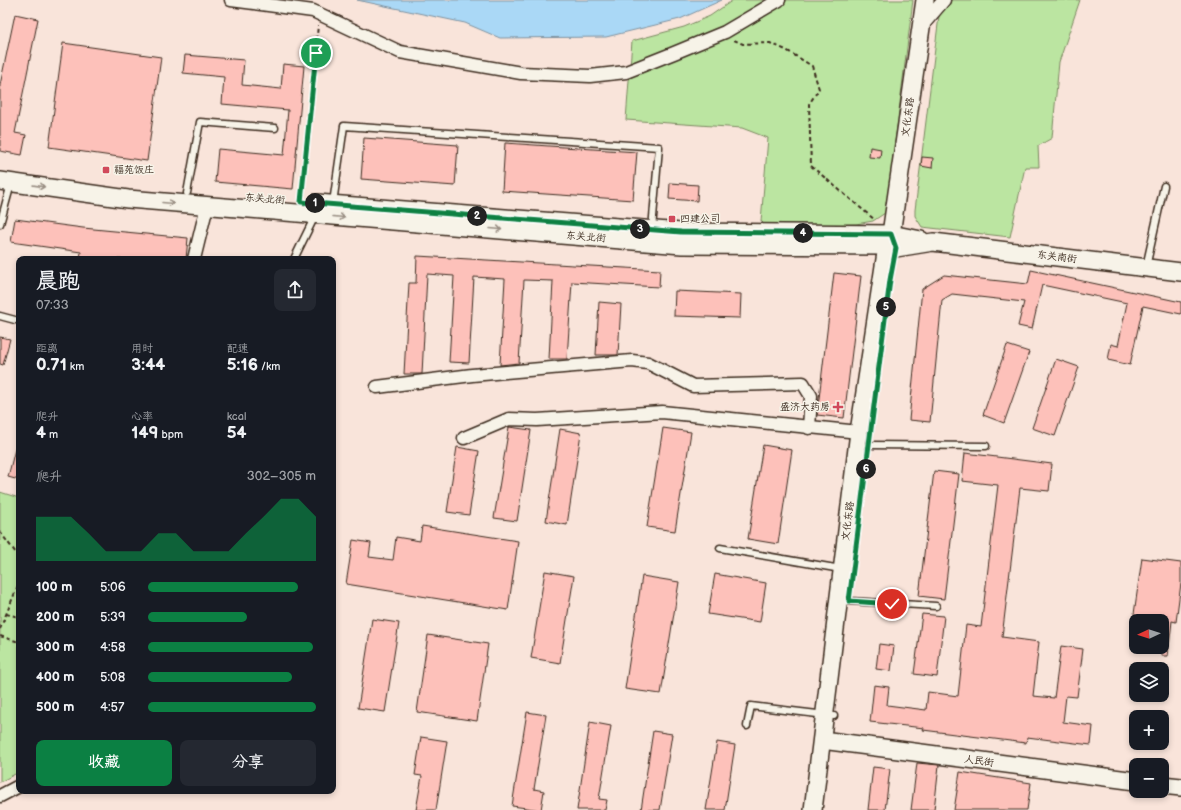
<!DOCTYPE html>
<html lang="zh">
<meta charset="utf-8">
<style>
:root{--surface:#171b24;--page:#242831;--text:#f1f3f6;--muted:#9ea1a6;--accent:#0b8043}
body{margin:0;font-family:"Balsamiq Sans","LXGW WenKai TC",sans-serif;background:var(--page);color:var(--text);height:100vh;display:flex;flex-direction:column;font-size:15px;white-space:nowrap}
*{box-sizing:border-box;margin:0}
p{font-size:13px;color:var(--muted)}
.icon{flex:none;width:22px;height:22px;fill:none;stroke:currentColor;stroke-width:2;stroke-linecap:round;stroke-linejoin:round}
.map{position:relative;flex:1;overflow:hidden}
.side{position:absolute;left:16px;top:256px;width:320px;height:538px;display:flex;flex-direction:column;background:var(--surface);border-radius:8px;box-shadow:0 2px 6px #0003}
.side>*{flex:none}
.needle{width:26px;rotate:266deg}
.fabs{position:absolute;left:1129px;top:614px;display:grid;gap:8px}
.fabs a{display:grid;place-items:center;width:40px;height:40px;border-radius:8px;background:var(--surface);box-shadow:0 2px 6px #0003;font-size:20px}
.pin{position:absolute;display:grid;place-items:center;width:34px;height:34px;color:#fff;margin:-17px;border:2px solid #fff;border-radius:50%;box-shadow:0 1px 4px #0007}
.km{position:absolute;width:20px;height:20px;margin:-10px;border-radius:50%;background:#222;color:#fff;font-size:11px;line-height:20px;text-align:center}
.round{display:grid;place-items:center;flex:none;width:42px;height:42px;border-radius:8px;background:var(--page)}
.overview{display:flex;align-items:center;justify-content:space-between;height:68px;padding:0 20px}
h1{font-size:22px;font-weight:600;line-height:30px}
.metrics{display:grid;grid-template-columns:repeat(3,1fr);gap:6px;height:68px;padding:4px 20px}
.metrics div{display:grid;align-content:center}
.metrics b{font-size:17px;font-weight:600}
.metrics small{font-size:11px;font-weight:400}
.metrics p{font-size:11px}
.chart{height:112px;padding:8px 20px}
.chart p{display:flex;justify-content:space-between}
.chart svg{width:100%;height:72px;margin-top:4px;fill:var(--accent);opacity:.7}
.action{display:flex;gap:8px;margin-top:auto;padding:8px 20px}
.action a{flex:1;height:46px;border-radius:8px;background:var(--accent);color:#fff;font-size:16px;font-weight:600;line-height:46px;text-align:center}
.action a+a{background:var(--page);color:var(--text)}
ul{padding:0 20px;list-style:none;font-size:13px}
li{display:grid;grid-template-columns:64px 48px 1fr;align-items:center;height:30px}
li i{height:10px;border-radius:5px;background:var(--accent)}
.map>svg:first-child{display:block}
.green{fill:#bbe5a1;stroke:#7b8860}
.water{fill:#aad8f6;stroke:#7e92a0}
.building{fill:#fdc1ba;stroke:#3b2a1e}
.lines{fill:none;stroke-linecap:round;stroke-linejoin:round}
.lane-casing{stroke:#3b2a1e;stroke-width:9}
.street-casing{stroke:#3b2a1e;stroke-width:15}
.secondary-casing{stroke:#3b2a1e;stroke-width:20}
.path{stroke:#3b2a1e;stroke-width:2;stroke-dasharray:4 3;stroke-linecap:butt}
.lane{stroke:#f7f3e8;stroke-width:6}
.street{stroke:#f7f3e8;stroke-width:12}
.secondary{stroke:#f7f3e8;stroke-width:17}
.oneway{stroke:#998e83}
.route-casing{stroke:#fff;stroke-width:8}
.route{stroke:#0b8043;stroke-width:5}
.poi-dot{fill:#d1495b;stroke:#f7f3e8;stroke-width:1.5}
.labels{text-anchor:middle;dominant-baseline:central;stroke-width:3;stroke-linejoin:round;paint-order:stroke}
.street-label{font-size:10px;fill:#3b2a1e;stroke:#f7f3e8}
.poi-label{font-size:10px;fill:#3b2a1e;stroke:#f7f3e8;text-anchor:start}
</style>
<div class="map">
<svg width="1181" height="810" viewBox="0 0 1181 810">
<rect width="100%" height="100%" fill="#f9e4da"/>
<filter id="ink" filterUnits="userSpaceOnUse"><feTurbulence type="fractalNoise" baseFrequency=".025" numOctaves="2"/><feDisplacementMap in="SourceGraphic" scale="8" xChannelSelector="R" yChannelSelector="G"/><feConvolveMatrix kernelMatrix="1 2 1 2 8 2 1 2 1" color-interpolation-filters="sRGB"/></filter>
<g filter="url(#ink)">
<!-- green -->
<g class="green">
<path d="M733,0H913L888,197L885,213L873,221L856,224L767,227L761,221L768,138L742,128L626,120L632,41L684,27L710,16Z"/>
<path d="M941,0H1080L1059,62L1052,138L1038,146L1039,167H1025L1010,237L922,227L915,216V210Z"/>
<path d="M0,492L19,498V772L0,782Z"/>
</g>
<!-- water -->
<path class="water" d="M357,0H722L680,19L606,37L500,38L465,23Z"/>
<!-- building -->
<g class="building">
<path d="M15,14L38,19L15,133L26,135L22,155L0,151V85Z"/>
<path d="M63,43L161,57L147,161L49,147Z"/>
<path d="M185,55L244,60L242,85L281,89L283,64L304,66L293,189L215,182L218,149L284,155L288,110L222,104L224,77L183,73Z"/>
<path d="M364,138L458,145L455,186L361,179Z"/>
<path d="M505,143L637,152L633,200L502,191Z"/>
<path d="M870,147L881,149L880,158L869,157Z"/>
<path d="M922,157L933,158L932,168L921,166Z"/>
<path d="M670,183L698,185L697,201L669,199Z"/>
<path d="M15,219L83,228L188,238L186,259H80L81,252L11,242Z"/>
<path d="M417,256L660,270L659,287L572,282L567,359H549L553,281L524,280L519,363L500,365L505,279L474,277L469,363L449,362L454,276L427,274L422,374H404L409,283H416Z"/>
<path d="M1031,270L1181,302V314L1143,306L1130,365L1108,360L1111,344L1118,346L1127,303L1042,285L1032,329L1018,326L1024,302L952,294L942,300L930,422L909,420L922,289L944,275L1028,284Z"/>
<path d="M834,273L861,276L844,418L817,415Z"/>
<path d="M675,291L741,294L740,318L674,316Z"/>
<path d="M599,302L621,304L618,355H596Z"/>
<path d="M0,337L10,339L3,365L0,364Z"/>
<path d="M1007,345L1029,352L1004,423L983,415Z"/>
<path d="M1056,359L1079,367L1055,436L1032,428Z"/>
<path d="M509,427L531,430L517,521L494,518Z"/>
<path d="M663,428L691,432L675,531L647,527Z"/>
<path d="M560,429L581,433L567,525L546,521Z"/>
<path d="M16,445H19V480L8,477Z"/>
<path d="M763,445L792,450L778,544L748,539Z"/>
<path d="M457,447L479,451L469,515L447,512Z"/>
<path d="M965,453L1052,464L1049,491L1020,488L1002,637L1039,642L1033,696L1054,698L1061,646L1083,649L1077,697L1066,696L1063,722L1093,726L1091,745L1027,737L1026,743L923,730L924,728L870,722L874,685L889,687L887,705L926,710L928,692L958,696L966,625L981,627L998,485L962,481Z"/>
<path d="M934,471L959,474L944,599L919,596Z"/>
<path d="M422,526L518,541L508,610L346,584L353,540L371,543L369,557L393,560L396,537L420,541Z"/>
<path d="M1142,558L1181,563V583L1176,622L1172,621L1168,656H1162V621H1133Z"/>
<path d="M545,571L574,576L560,663L531,658Z"/>
<path d="M715,574L766,583L760,622L708,614Z"/>
<path d="M642,576L679,582L661,694L625,689Z"/>
<path d="M922,614L944,616L937,677L914,674Z"/>
<path d="M372,619L399,623L385,712L358,708Z"/>
<path d="M428,635L488,644L477,721L417,712Z"/>
<path d="M879,644L894,646L891,671L876,669Z"/>
<path d="M527,712L546,715L534,789L544,791L541,810L512,806Z"/>
<path d="M590,722L611,726L599,799L607,800L605,810H577Z"/>
<path d="M653,731L672,734L660,810H641Z"/>
<path d="M421,737L447,741L436,810H416L422,776L415,775Z"/>
<path d="M717,742L735,745L725,810H706Z"/>
<path d="M917,763L939,765L934,810H911Z"/>
<path d="M873,767L890,769L885,810H868Z"/>
<path d="M960,772L1031,783L1027,810H954Z"/>
</g>
<g class="lines">
<!-- lane casing -->
<g class="lane-casing">
<g id="lane">
<path d="M187,193L200,122L275,128"/>
<path d="M333,203L344,126L659,147L652,229"/>
<path d="M0,224L11,184"/>
<path d="M294,259L315,216"/>
<path d="M1146,267L1164,186"/>
<path d="M0,316L15,320"/>
<path d="M869,445L986,446"/>
<path d="M720,548L841,569"/>
<path d="M849,601L936,606"/>
<path d="M747,726L751,706L834,716"/>
</g>
</g>
<!-- street casing -->
<g class="street-casing">
<g id="street">
<path d="M231,0L313,11L400,52L521,73L590,76L626,72L674,53L725,32L779,0"/>
<path d="M921,27L944,0"/>
<path d="M194,259L207,206"/>
<path d="M377,387L472,375L632,361L648,363L693,386L803,383L811,396L809,428"/>
<path d="M464,438L509,419L537,420L662,412L859,432"/>
<path d="M0,796L19,786"/>
</g>
</g>
<!-- secondary casing -->
<g class="secondary-casing">
<g id="secondary">
<path d="M0,181L128,199L682,245L887,246L896,248L933,242L1181,272"/>
<path d="M317,203L681,232L891,234L921,240"/>
<path d="M822,740L1136,781"/>
<path d="M1162,785L1181,787"/>
<path d="M813,810L859,432L887,246L891,234L925,0"/>
</g>
</g>
<!-- path -->
<g class="path">
<path d="M734,40L743,44L770,43L786,50L812,66L819,89L809,104L811,166L875,220"/>
<path d="M301,200L318,25"/>
<path d="M0,532L16,553L19,559"/>
<path d="M6,614L19,617"/>
<path d="M0,629L19,583"/>
<path d="M0,636L19,642"/>
</g>
<!-- lane -->
<use href="#lane" class="lane"/>
<!-- street -->
<use href="#street" class="street"/>
<!-- secondary -->
<use href="#secondary" class="secondary"/>
</g>
<!-- one-way arrows -->
<defs><path id="oneway-shaft" d="M-6 0H5M1.5-3L5.5 0L1.5 3" fill="none" stroke-width="1.6" stroke-linecap="round" stroke-linejoin="round"/></defs>
<g class="oneway">
<use href="#oneway-shaft" transform="translate(39 186) rotate(8)"/>
<use href="#oneway-shaft" transform="translate(168 203) rotate(5)"/>
<use href="#oneway-shaft" transform="translate(339 217) rotate(5)"/>
<use href="#oneway-shaft" transform="translate(496 229) rotate(5)"/>
</g>
</g>
<g class="lines" filter="url(#ink)">
<!-- route casing -->
<g class="route-casing">
<path id="route" d="M316,53L301,202L681,232L891,234L896,248L890,280L849,601L892,604"/>
</g>
<!-- route -->
<use href="#route" class="route"/>
</g>
<!-- markers -->
<g class="poi-dot">
<rect x="102" y="166" width="8" height="8" rx="2"/>
<rect x="668" y="215" width="8" height="8" rx="2"/>
<path d="M836 401h4v4h4v4h-4v4h-4v-4h-4v-4h4z"/>
</g>
<g class="labels">
<!-- street labels -->
<g class="street-label">
<text transform="translate(908 117) rotate(-82)">文化东路</text>
<text transform="translate(265 199) rotate(5)">东关北街</text>
<text transform="translate(586 237) rotate(5)">东关北街</text>
<text transform="translate(1057 257) rotate(7)">东关南街</text>
<text transform="translate(848 521) rotate(-83)">文化东路</text>
<text transform="translate(979 761) rotate(8)">人民街</text>
</g>
<!-- poi labels -->
<g class="poi-label">
<text x="114" y="170">福苑饭庄</text>
<text x="680" y="219">四建公司</text>
<text x="830" y="407" text-anchor="end">盛济大药房</text>
</g>
</g>
</svg>
<div class="fabs">
<a><svg class="needle" viewBox="-14 -14 28 28"><path d="M0-13l5 13h-10z" fill="#e53935"/><path d="M0 13l5-13h-10z" fill="#9ea1a6"/></svg></a>
<a><svg class="icon" aria-label="layers" viewBox="0 0 24 24"><path d="M12 4l9 5-9 5-9-5zM3 14l9 5 9-5"/></svg></a>
<a>+</a>
<a>−</a>
</div>
<div class="pin" style="left:316px;top:53px;background:#1e9e55"><svg class="icon" aria-label="arrive" viewBox="0 0 24 24"><path d="M6 21V4h12l-3 4 3 4H6"/></svg></div>
<div class="pin" style="left:892px;top:604px;background:#d93025"><svg class="icon" aria-label="check" viewBox="0 0 24 24"><path d="M5 12l5 5 9-10"/></svg></div>
<b class="km" style="left:315px;top:203px">1</b>
<b class="km" style="left:477px;top:216px">2</b>
<b class="km" style="left:640px;top:229px">3</b>
<b class="km" style="left:803px;top:233px">4</b>
<b class="km" style="left:886px;top:307px">5</b>
<b class="km" style="left:866px;top:469px">6</b>
<section class="side">
<div class="overview"><div><h1>晨跑</h1><p>07:33</p></div><a class="round"><svg class="icon" aria-label="share" viewBox="0 0 24 24"><path d="M12 15V3M7 8l5-5 5 5M5 13v7h14v-7"/></svg></a></div>
<div class="metrics">
<div><p>距离</p><b>0.71<small> km</small></b></div>
<div><p>用时</p><b>3:44</b></div>
<div><p>配速</p><b>5:16<small> /km</small></b></div>
</div>
<div class="metrics">
<div><p>爬升</p><b>4<small> m</small></b></div>
<div><p>心率</p><b>149<small> bpm</small></b></div>
<div><p>kcal</p><b>54</b></div>
</div>
<div class="chart"><p><span>爬升</span>302–305 m</p>
<svg viewBox="0 0 160 44" preserveAspectRatio="none"><path d="M0 44V17L10 17L20 17L30 27L40 38L50 38L60 38L70 27L80 27L90 38L100 38L110 38L120 27L130 17L140 6L150 6L160 17V44z"/></svg>
</div>
<ul>
<li><b>100 m</b>5:06<i style="width:89%"></i></li>
<li><b>200 m</b>5:39<i style="width:59%"></i></li>
<li><b>300 m</b>4:58<i style="width:98%"></i></li>
<li><b>400 m</b>5:08<i style="width:86%"></i></li>
<li><b>500 m</b>4:57<i style="width:100%"></i></li>
</ul>
<div class="action"><a>收藏</a><a>分享</a></div>
</section>
</div>
